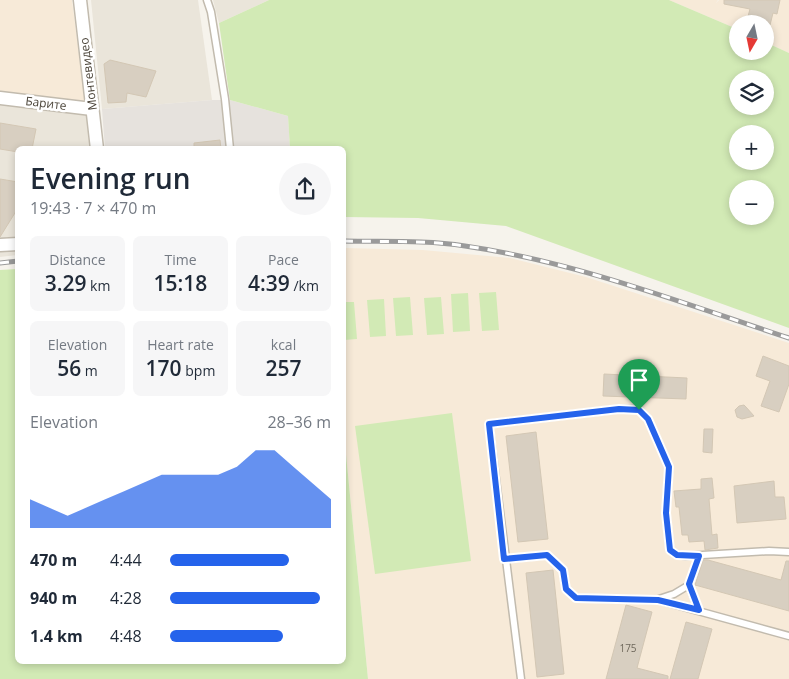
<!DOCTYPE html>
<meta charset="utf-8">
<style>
:root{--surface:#fff;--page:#f6f6f7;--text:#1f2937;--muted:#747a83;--accent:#2563eb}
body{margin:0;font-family:"Open Sans",sans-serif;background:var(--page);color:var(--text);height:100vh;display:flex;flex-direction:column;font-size:19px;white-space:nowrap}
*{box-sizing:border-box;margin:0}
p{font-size:16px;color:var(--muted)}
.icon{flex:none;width:28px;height:28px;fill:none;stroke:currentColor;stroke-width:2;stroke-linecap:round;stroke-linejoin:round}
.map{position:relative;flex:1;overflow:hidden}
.side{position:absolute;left:15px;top:146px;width:331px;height:518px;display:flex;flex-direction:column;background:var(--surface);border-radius:8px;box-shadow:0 2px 8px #0003}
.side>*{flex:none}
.needle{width:32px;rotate:189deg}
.buttons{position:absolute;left:729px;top:15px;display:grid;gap:10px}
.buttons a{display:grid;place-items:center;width:45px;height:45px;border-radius:50%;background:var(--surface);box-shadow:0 2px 8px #0003;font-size:25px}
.pin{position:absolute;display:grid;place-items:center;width:42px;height:42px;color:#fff;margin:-51px -21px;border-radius:50% 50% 50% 0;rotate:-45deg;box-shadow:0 0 5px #0007}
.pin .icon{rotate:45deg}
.round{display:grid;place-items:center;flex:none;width:52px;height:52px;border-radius:26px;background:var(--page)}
.head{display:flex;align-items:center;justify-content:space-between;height:85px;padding:0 15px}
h1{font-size:28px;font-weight:600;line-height:38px}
.stats{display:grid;grid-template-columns:repeat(3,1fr);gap:8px;height:85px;padding:5px 15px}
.stats div{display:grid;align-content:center;border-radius:8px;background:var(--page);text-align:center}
.stats b{font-size:21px;font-weight:600}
.stats small{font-size:14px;font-weight:400}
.stats p{font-size:14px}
.chart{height:140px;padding:10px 15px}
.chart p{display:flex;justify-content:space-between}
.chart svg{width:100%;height:90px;margin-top:5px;fill:var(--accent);opacity:.7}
ul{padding:0 15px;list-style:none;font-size:16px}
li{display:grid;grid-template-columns:80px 60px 1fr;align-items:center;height:38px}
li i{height:12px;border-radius:6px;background:var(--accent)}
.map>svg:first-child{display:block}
.residential{fill:#eae5da}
.commercial{fill:#f7ead8}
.industrial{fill:#e6e2dd}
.green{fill:#d2eab5;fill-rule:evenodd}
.building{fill:#d8cfc1;stroke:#d3c7b4}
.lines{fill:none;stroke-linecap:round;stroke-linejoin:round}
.lane-casing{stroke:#c2bbae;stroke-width:9}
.street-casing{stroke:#c2bbae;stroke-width:15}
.lane{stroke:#fff;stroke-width:6}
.street{stroke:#fff;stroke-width:12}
.rail-casing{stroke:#9a9a9a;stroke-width:5}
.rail{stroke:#fff;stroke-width:3;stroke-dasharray:9;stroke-linecap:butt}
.route-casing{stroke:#fff;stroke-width:10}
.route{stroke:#2563eb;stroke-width:6}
.labels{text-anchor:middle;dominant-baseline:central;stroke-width:5;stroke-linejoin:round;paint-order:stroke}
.number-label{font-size:10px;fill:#6e675b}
.street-label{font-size:12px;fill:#4b4439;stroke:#fff}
</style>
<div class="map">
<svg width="789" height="679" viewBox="0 0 789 679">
<rect width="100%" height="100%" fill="#f6f3ec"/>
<!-- residential -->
<g class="residential">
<path d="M91,0H198L212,100L102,109Z"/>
<path d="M213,0H269L219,23Z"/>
<path d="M0,101L87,112L90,149H18L17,255L0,257Z"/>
</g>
<!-- commercial -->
<g class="commercial">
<path d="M0,0H72L85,102L0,92Z"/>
<path d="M669,0H718L716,3L719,0H789V53L765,42V24H738L737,29Z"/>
<path d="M344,248L423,250L510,258L586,277L789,343V679H368L344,434Z"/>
</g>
<!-- industrial -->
<path class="industrial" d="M212,100H230L288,116L290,149H105L102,109Z"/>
<!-- green -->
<g class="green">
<path d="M269,0H669L737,29L738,51H765V42L789,53V328L506,226L418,218L344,217V149H290L288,116L230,100L219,23ZM738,79H765V106H738ZM738,134H765V161H738ZM738,189H765V216H738Z"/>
<path d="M17,269L18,661H344V434L368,679H0V270Z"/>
<path d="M496,292L499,330L482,331L479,293Z"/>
<path d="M468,293L470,331L453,332L451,294Z"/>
<path d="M410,297L413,335L396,336L393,298Z"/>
<path d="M441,297L444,334L427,335L424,298Z"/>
<path d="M384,299L386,336L370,337L367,300Z"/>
<path d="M344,302H354L357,339L344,340Z"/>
<path d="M452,413L471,561L375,574L355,426Z"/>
</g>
<!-- building -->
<g class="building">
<path d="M724,0H780L777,14L773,13L770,25L747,20L750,9L724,4Z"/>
<path d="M110,60L156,71L146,97L127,93L126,102L108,103L104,64Z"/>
<path d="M0,123L36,129L32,149H18V152L0,149Z"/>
<path d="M220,140L221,149H194V143Z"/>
<path d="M0,179L18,182V208L0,237Z"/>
<path d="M763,356L789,366V384L779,412L761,406L770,381L756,376Z"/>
<path d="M604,374L687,378L686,399L603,396Z"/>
<path d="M744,405L746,407L754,416L742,419L737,417L735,410L739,406Z"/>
<path d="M704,429H713L712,453L703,452Z"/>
<path d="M536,432L548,539L518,542L506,436Z"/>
<path d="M712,478L714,498L709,499L712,535L717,534L718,548L705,550L704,541L689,542L688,535H682L679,507H676L674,491L701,489V479Z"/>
<path d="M774,481L775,497H784L786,519L737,523L734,486Z"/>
<path d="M703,560H708L781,580L786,561H789V611L695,585Z"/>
<path d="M553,570L564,674L537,677L526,573Z"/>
<path d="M626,605L652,612L637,668L668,676V679H606Z"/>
<path d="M686,622L712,629L698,679H670Z"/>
</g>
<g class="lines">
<!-- lane casing -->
<g class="lane-casing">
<g id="lane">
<path d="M207,0L211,12L225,99L230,149"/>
<path d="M505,559L547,555L563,570L566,589L576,598L658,600L789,636"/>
<path d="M689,585L699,610"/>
<path d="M659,599L674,594L689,585L699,556"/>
<path d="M521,679L489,424L619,409H639L648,419L669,467L666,513L670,550L677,555L686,556L769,551L789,552"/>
</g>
</g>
<!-- street casing -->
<g class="street-casing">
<g id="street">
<path d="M80,0L97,149"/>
<path d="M0,98L92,109"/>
<path d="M0,245L18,244"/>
</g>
</g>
<!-- lane -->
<use href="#lane" class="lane"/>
<!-- street -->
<use href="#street" class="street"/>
<!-- rail casing -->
<g class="rail-casing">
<g id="rail">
<path d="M344,241C384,242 425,240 465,246C576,262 682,303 789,338"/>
<path d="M0,263L18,261"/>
</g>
</g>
<!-- rail -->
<use href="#rail" class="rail"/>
</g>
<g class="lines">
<!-- route casing -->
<g class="route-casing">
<path id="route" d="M619,409L639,410L648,419L669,467L666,513L670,550L677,555L699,556L689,584L699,610L658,600L576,598L566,589L563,570L547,555L504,559L489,424Z"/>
</g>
<!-- route -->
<use href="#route" class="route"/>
</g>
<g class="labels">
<!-- number labels -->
<g class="number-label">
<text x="628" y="648">175</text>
</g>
<!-- street labels -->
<g class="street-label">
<text transform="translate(88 74) rotate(-97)">Монтевидео</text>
<text transform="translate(46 103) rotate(7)">Барите</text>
</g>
</g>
</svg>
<div class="buttons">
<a><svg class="needle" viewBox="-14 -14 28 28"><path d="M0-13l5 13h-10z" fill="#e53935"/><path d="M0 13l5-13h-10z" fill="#747a83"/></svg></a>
<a><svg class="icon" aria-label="layers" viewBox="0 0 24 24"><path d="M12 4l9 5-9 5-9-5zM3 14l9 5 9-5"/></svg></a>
<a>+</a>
<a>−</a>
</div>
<div class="pin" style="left:639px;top:410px;background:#1e9e55"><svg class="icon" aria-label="arrive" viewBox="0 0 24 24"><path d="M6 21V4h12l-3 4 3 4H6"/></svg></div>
<section class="side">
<div class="head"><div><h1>Evening run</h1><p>19:43 · 7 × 470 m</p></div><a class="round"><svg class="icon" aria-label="share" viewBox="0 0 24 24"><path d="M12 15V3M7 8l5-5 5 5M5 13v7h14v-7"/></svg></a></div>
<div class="stats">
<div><p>Distance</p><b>3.29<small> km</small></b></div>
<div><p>Time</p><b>15:18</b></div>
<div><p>Pace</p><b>4:39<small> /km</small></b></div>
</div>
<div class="stats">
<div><p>Elevation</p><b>56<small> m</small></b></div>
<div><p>Heart rate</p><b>170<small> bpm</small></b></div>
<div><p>kcal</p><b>257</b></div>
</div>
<div class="chart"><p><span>Elevation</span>28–36 m</p>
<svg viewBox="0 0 160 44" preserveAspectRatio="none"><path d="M0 44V30L10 34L20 38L30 34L40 30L50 26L60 22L70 18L80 18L90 18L100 18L110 14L120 6L130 6L140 14L150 22L160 30V44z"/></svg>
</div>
<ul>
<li><b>470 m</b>4:44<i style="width:74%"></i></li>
<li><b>940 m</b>4:28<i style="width:93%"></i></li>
<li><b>1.4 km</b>4:48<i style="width:70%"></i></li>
</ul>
</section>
</div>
